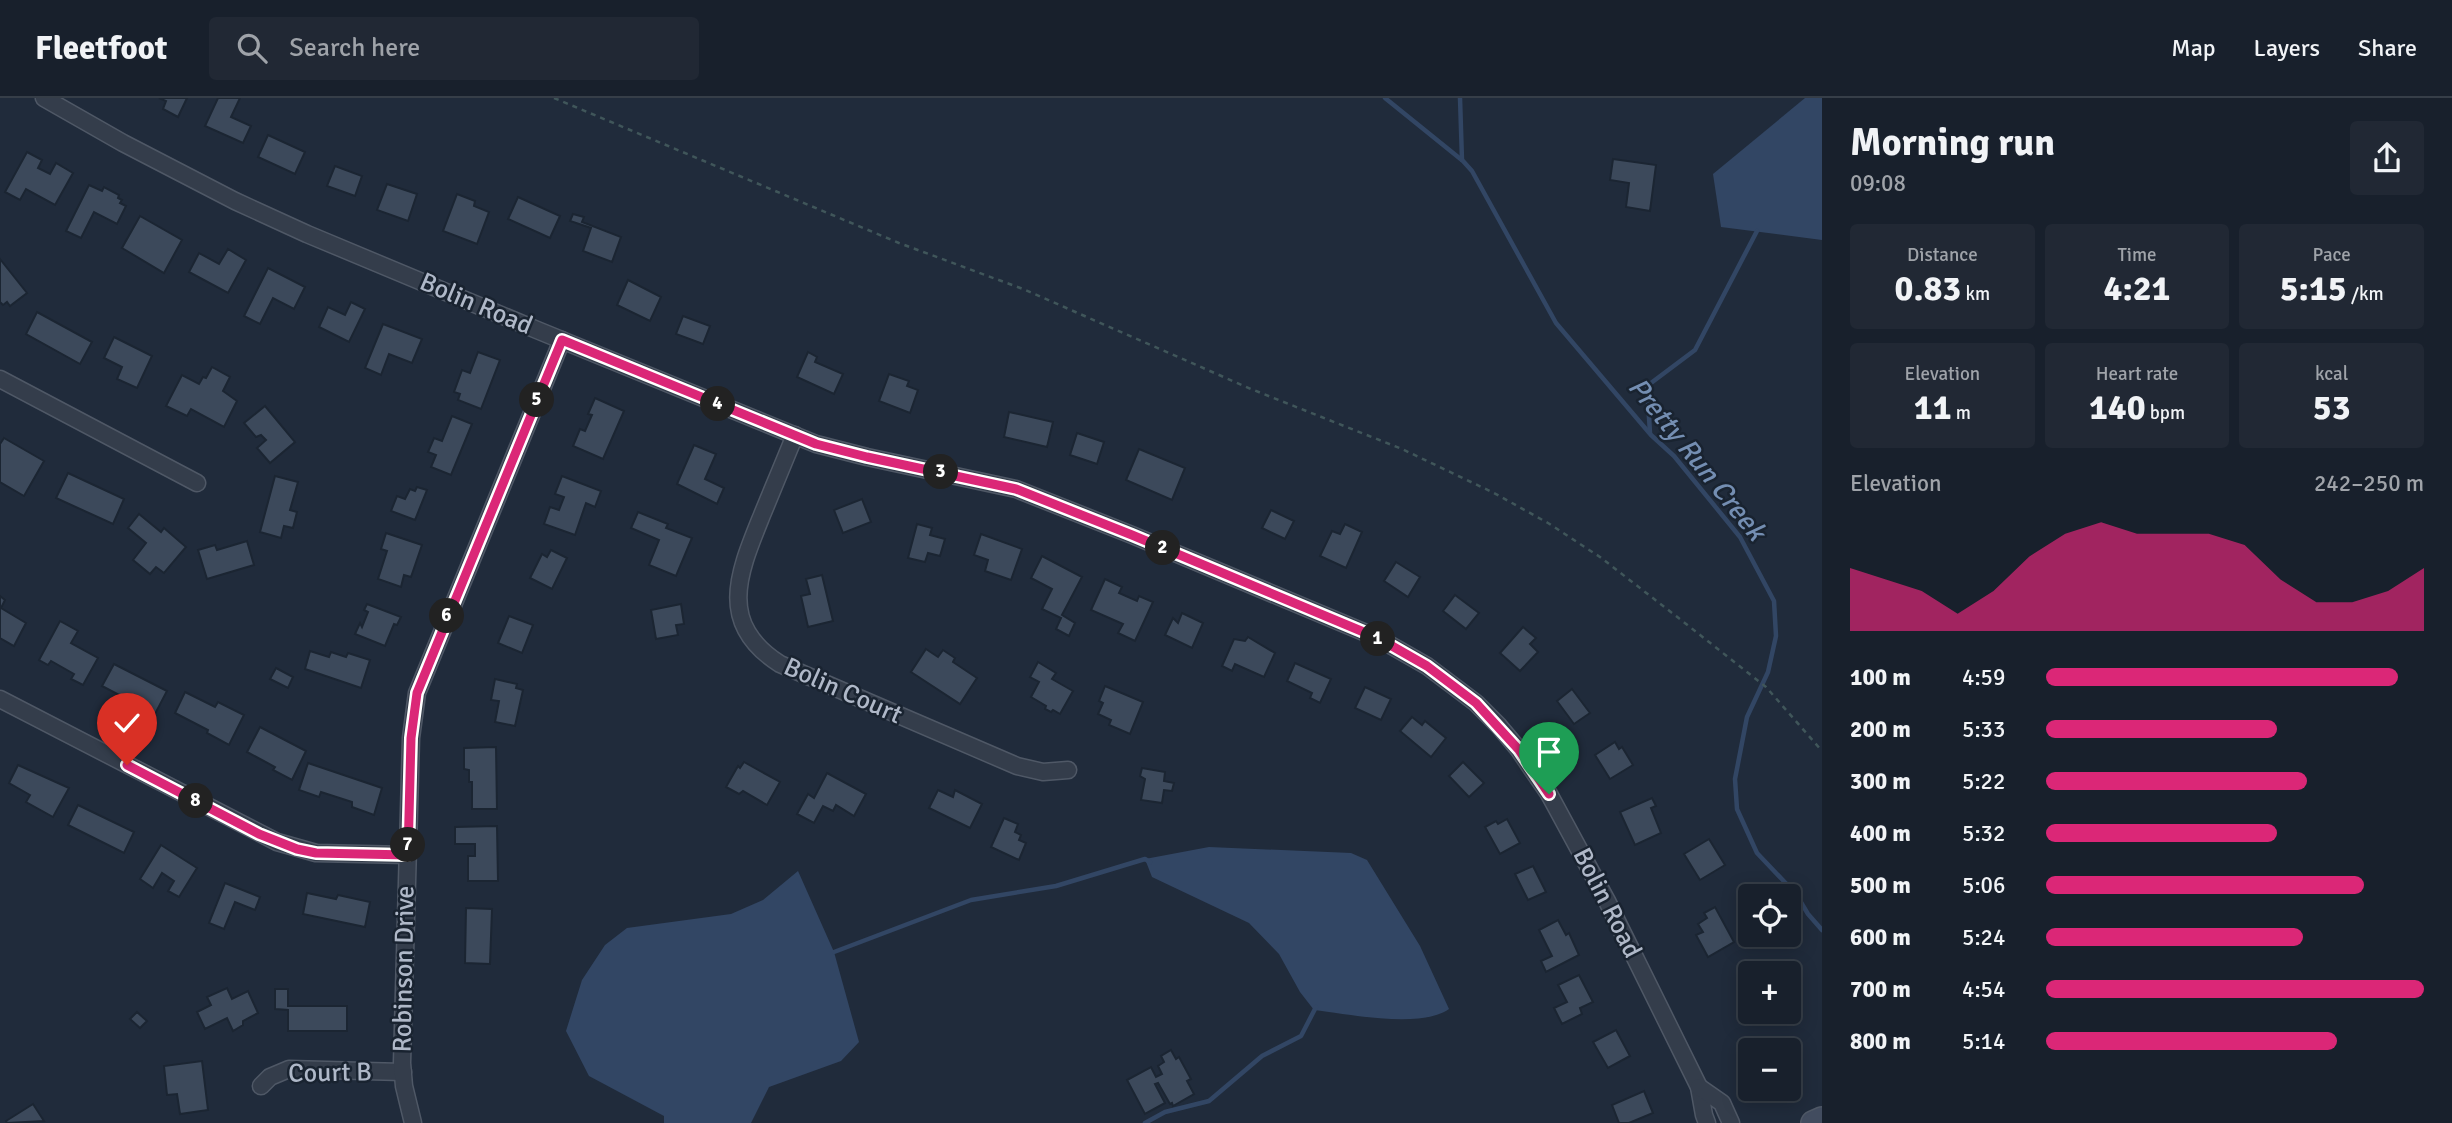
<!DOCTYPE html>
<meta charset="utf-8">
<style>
:root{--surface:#18202c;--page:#212834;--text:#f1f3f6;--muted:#9fa3a9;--line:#363e48;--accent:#db2777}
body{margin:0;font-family:Signika,sans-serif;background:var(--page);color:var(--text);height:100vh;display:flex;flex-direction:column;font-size:26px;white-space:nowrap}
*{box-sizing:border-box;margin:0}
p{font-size:23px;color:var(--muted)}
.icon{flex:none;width:38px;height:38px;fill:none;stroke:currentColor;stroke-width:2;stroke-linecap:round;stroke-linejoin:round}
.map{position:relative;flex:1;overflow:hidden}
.details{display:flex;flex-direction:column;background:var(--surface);width:630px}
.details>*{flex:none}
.buttons{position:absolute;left:1738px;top:786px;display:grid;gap:14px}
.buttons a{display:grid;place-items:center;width:63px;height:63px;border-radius:7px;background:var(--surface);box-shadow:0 4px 18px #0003,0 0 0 2px var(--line);font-size:35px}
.pin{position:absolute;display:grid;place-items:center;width:60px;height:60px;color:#fff;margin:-72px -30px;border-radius:50% 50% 50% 0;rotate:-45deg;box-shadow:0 0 7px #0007}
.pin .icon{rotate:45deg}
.km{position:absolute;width:35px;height:35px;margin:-18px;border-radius:50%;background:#222;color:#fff;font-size:19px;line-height:35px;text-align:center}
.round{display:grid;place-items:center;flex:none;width:74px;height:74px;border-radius:7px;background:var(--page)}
.headline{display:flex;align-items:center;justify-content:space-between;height:119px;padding:0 28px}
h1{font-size:38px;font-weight:800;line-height:52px}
.stats{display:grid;grid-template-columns:repeat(3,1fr);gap:10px;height:119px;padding:7px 28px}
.stats div{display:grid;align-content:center;border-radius:7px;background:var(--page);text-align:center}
.stats b{font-size:35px;font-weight:800}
.stats small{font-size:19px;font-weight:400}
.stats p{font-size:19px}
.chart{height:196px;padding:14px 28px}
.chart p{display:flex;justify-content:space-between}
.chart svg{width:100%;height:126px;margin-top:7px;fill:var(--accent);opacity:.7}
ul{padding:0 28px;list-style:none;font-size:23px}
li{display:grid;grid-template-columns:112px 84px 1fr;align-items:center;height:52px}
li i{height:18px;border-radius:9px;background:var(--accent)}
header{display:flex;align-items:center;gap:42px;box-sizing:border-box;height:98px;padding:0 35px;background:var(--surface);border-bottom:2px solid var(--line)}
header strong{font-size:33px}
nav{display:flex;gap:38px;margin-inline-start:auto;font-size:24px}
.search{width:490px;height:63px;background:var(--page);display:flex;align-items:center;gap:18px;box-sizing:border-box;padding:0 24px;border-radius:7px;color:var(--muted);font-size:26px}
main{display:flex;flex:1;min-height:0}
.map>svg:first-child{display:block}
.water{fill:#324664}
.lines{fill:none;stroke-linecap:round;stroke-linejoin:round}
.stream{stroke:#324664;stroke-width:4.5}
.building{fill:#3c495b;stroke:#1b2532;stroke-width:2}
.minor-casing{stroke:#4f5866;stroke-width:19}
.secondary-casing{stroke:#4f5866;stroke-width:26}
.path{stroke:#40565a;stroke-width:2.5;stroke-dasharray:5 5;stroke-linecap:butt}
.minor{stroke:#343d4b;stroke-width:16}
.secondary{stroke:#424c5f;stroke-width:23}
.route-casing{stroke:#fff;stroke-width:14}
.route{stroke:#db2777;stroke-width:9}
.labels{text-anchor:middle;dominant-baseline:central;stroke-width:5;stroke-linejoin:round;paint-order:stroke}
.street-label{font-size:26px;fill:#afb8c8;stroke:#192330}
.water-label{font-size:28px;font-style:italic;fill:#748eb2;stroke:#192330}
</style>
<header>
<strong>Fleetfoot</strong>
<div class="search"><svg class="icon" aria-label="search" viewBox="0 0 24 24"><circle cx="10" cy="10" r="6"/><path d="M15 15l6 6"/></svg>Search here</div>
<nav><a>Map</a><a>Layers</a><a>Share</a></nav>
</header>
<main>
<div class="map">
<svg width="1822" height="1025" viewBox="0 0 1822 1025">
<rect width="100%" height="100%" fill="#202b3b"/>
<!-- water -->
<g class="water">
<path d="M1805,0H1822V142L1721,129L1713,76Z"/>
<path d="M1209,749L1351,755L1367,762L1420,848L1449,911C1421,931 1348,916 1314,912L1300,894L1279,856L1249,825L1152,779L1145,761Z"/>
<path d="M798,773L834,854L859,944L841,963L769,989L751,1025H664V1018L589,978L566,933L582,882L605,847L627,830L731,816L763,802Z"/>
</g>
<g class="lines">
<!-- stream -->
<g class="stream">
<path d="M1385,0L1463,63L1472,73L1556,225L1651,337L1674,358L1740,439L1774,503L1776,538L1768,574L1747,619L1735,681L1737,711L1757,755L1796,796L1808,816L1822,832"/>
<path d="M1460,0L1462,62"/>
<path d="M1650,335L1647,288L1695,252L1757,133"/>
<path d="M834,854L971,802L1056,788L1145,761L1150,764"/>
<path d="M1145,1025L1165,1014L1209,1003L1262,958L1301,938L1316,909"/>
</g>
</g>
<!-- building -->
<g class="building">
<path d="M159,0H187L178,19L163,11L166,3Z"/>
<path d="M218,0H240L231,19L251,28L243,45L205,28Z"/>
<path d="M268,37L305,54L295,76L258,59Z"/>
<path d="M27,54L42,62L38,70L50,76L56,65L73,75L55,107L26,91L20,102L5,94Z"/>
<path d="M1613,61L1656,67L1650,113L1626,109L1629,85L1610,82Z"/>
<path d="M335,68L362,78L355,98L327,88Z"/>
<path d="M387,86L417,96L408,123L377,112Z"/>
<path d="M89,87L102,93L104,89L119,97L118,100L122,102L120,105L126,108L117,126L94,114L81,140L66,133Z"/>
<path d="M457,96L475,103L474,108L489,114L477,146L443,133Z"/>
<path d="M518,99L560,118L550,140L508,121Z"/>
<path d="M573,116L584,119L582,124L621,139L612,164L583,153L591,130L570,123Z"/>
<path d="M140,118L182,142L164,175L122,150Z"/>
<path d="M228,151L246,162L228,195L189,174L199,155L219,166Z"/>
<path d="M0,161L27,195L10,208L7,204L3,207L0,204Z"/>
<path d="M268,170L305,189L294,211L273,200L260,226L244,218Z"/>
<path d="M628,182L661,199L650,223L617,207Z"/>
<path d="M351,204L365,211L349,244L319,229L328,209L345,217Z"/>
<path d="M37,214L92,244L80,266L26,236Z"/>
<path d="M683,218L710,228L703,246L676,236Z"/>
<path d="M383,226L422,241L412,265L389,256L381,277L365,270Z"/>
<path d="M114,239L152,258L137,290L117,281L122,269L104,260Z"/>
<path d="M478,254L500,262L481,311L458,302L460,296L454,294L462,272L470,275Z"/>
<path d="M808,254L817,259L815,264L843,276L834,296L797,279Z"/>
<path d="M212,269L230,279L223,293L237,303L224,329L191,311L187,318L166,308L182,277L199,286L203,279L206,280Z"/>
<path d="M889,276L909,283L907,288L918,292L910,315L879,303Z"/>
<path d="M595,300L624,313L603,361L573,348L580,331L585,333L592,317L588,316Z"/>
<path d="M265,308L295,344L270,365L257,350L266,342L261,337L256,339L244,325Z"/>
<path d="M1009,314L1053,324L1047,349L1004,339Z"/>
<path d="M452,318L472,326L451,377L431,369L436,357L428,354L434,340L442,343Z"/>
<path d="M1077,335L1104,344L1097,366L1070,357Z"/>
<path d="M4,340L44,363L24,398L0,384V346Z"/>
<path d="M694,347L716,356L705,381L724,390L717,406L677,386Z"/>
<path d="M1139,351L1185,370L1172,402L1126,382Z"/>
<path d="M68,375L124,401L113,426L56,400Z"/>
<path d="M275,378L298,384L290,412L297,414L293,430L284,428L281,440L260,434Z"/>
<path d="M562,378L601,393L595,409L586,405L575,437L544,426L550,409L559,412L564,399L555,396Z"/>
<path d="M417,389L427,392L415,422L391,413L397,398L405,401L410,391L415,393Z"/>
<path d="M862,401L871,424L843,435L834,412Z"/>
<path d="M1271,412L1294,423L1285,441L1262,430Z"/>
<path d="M638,414L668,426L666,430L692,440L676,478L649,467L659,442L631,430Z"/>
<path d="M139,416L161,434L164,430L186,449L164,475L156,469L150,476L133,462L146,445L128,430Z"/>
<path d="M917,426L932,430L930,437L945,441L940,458L928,455L925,464L908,460Z"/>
<path d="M1345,426L1362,434L1346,470L1320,458L1332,433L1340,436Z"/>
<path d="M386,435L422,447L411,479L404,477L401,489L378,481L387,453L381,451Z"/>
<path d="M981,436L1022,451L1011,482L985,473L988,462L974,457Z"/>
<path d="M247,443L254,467L207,481L198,452L215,447L217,452Z"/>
<path d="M551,452L567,460L552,491L530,480L542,456L547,459Z"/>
<path d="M1042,458L1082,479L1062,517L1075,525L1069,538L1056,531L1061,520L1042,511L1052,491L1031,480Z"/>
<path d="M1396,464L1420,479L1408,499L1384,483Z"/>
<path d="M822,477L833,523L808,529L801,498L810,496L806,481Z"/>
<path d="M1105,481L1122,489L1119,495L1137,503L1139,498L1153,504L1135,543L1118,535L1123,526L1091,512Z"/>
<path d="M1455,497L1479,515L1466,531L1443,513Z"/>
<path d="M0,498L5,502L1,510L26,525L14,548L0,540Z"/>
<path d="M367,506L401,519L397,527L394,526L385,548L355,536L360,525L362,529L368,514L364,512Z"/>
<path d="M681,506L684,526L676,527L678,537L656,541L651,512Z"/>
<path d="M1182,515L1203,525L1192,550L1165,537L1173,520L1178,525Z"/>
<path d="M509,518L533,527L522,555L498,545Z"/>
<path d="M60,523L78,533L71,545L98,560L83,587L71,581L74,576L51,563L48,567L39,562Z"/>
<path d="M1523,529L1536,540L1530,546L1538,554L1520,573L1500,555Z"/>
<path d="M1248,539L1275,555L1264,579L1235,566L1232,573L1222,568L1234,541L1245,543Z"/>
<path d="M926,551L938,559L943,552L955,560L953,564L977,580L960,606L911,574Z"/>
<path d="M310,553L329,559L331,554L346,559L348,555L370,562L361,590L305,571Z"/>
<path d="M1038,564L1056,575L1052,581L1073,593L1060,616L1053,612L1051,614L1045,611L1046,608L1031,599L1039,584L1030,579Z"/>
<path d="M1295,565L1331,581L1320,605L1310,600L1312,595L1287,583Z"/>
<path d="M114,566L167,593L155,616L102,588Z"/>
<path d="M276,570L293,579L288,590L270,581Z"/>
<path d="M495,581L517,586L516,590L523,592L515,628L495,624L499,603L491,602Z"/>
<path d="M1105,588L1143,604L1130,636L1109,627L1111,622L1098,616L1103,605L1099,603Z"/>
<path d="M1365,589L1391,601L1381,622L1355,610Z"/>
<path d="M1572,591L1590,615L1574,626L1557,603Z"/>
<path d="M185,594L215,609L218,604L244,617L229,647L207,635L208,632L175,615Z"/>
<path d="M1412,619L1422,627L1425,623L1446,640L1431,659L1400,633Z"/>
<path d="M260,629L306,653L292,682L273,672L275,669L247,654Z"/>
<path d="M1615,644L1619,651L1622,649L1633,667L1610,681L1595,657Z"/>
<path d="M496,649L497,711H472V684H469V672L464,671V650Z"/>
<path d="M744,664L780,684L767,707L743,693L739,696L726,689L738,668L740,670Z"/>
<path d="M1463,664L1484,685L1469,699L1449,678Z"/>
<path d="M308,665L382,690L374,717L352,709V704L321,694L319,699L299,692Z"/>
<path d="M18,667L69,690L53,719L26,704L30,697L9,685Z"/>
<path d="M1142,670L1165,674L1164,683L1174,685L1172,693L1164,692L1162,705L1141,702L1145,681L1140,678Z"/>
<path d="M827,675L866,696L854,718L836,707L833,713L823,708L814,725L797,716L808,696L814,700Z"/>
<path d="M938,692L953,699L955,692L982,706L970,730L929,710Z"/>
<path d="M1652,700L1656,708L1651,710L1661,735L1635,747L1620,714Z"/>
<path d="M78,707L134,734L124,755L68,727Z"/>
<path d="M1004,720L1018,726L1015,734L1021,737L1019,742L1026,745L1019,762L991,749Z"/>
<path d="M1507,721L1520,745L1500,756L1485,729L1496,723L1498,726Z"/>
<path d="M497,728L498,783H468V758H475V746H455V729Z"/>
<path d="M1709,741L1725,767L1700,782L1684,756Z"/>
<path d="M161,747L197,770L179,799L168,793L174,783L162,775L153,790L140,781Z"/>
<path d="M1533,768L1546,794L1528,802L1515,776Z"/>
<path d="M225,785L260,799L255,812L235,804L224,831L209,825Z"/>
<path d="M307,795L336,801L338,797L370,804L365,829L303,816Z"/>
<path d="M1715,809L1734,844L1708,859L1696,837L1703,834L1698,826L1707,820L1704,815Z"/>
<path d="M466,810L492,811L490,866L465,865Z"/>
<path d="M1558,822L1566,837L1569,835L1579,857L1546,874L1541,863L1552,858L1539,832Z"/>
<path d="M1579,877L1593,904L1580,910L1582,916L1562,926L1554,910L1567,904L1558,887Z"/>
<path d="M227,890L232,901L248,893L258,915L243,923V927L233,933L227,920L205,931L197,914L211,907L207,899Z"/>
<path d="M275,891H288V908H347V933H288V912L275,911Z"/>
<path d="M137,914L147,923L140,930L130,921Z"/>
<path d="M1616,932L1630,958L1608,970L1593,944Z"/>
<path d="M1171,952L1176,961L1179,959L1191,981L1187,983L1194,996L1173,1008L1172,1005L1170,1006L1158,985L1155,986L1165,1005L1145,1016L1127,982L1151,969L1156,979L1162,976L1158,968L1164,964L1161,958Z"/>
<path d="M202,963L208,1012L180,1016L177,996L167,997L164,968Z"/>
<path d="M1644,993L1653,1015L1629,1025H1619L1612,1007Z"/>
<path d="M33,1006L44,1023L7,1025L6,1023Z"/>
</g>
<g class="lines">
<!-- minor casing -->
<g class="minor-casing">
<g id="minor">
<path d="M44,0L123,45L235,103L307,136L537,232L816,346L867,359L1016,391L1132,437L1378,540L1427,568L1476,605L1499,628L1519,652L1549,696L1607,803L1699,989L1704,1017L1707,1025"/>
<path d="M0,281L197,385"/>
<path d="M795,337C784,364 773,390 762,417C739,474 716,525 780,566L1017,668L1043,674L1068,672"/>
<path d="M0,601L277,744L316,755L408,757"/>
<path d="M261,988L270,979L289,971L403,974"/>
<path d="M1699,989L1722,1005L1731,1025"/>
<path d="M413,1025L404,988L402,965L411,640L417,595L562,242"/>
</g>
</g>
<!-- secondary casing -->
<g class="secondary-casing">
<path id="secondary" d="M1813,1025L1822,1021"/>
</g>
<!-- path -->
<path class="path" d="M554,0L899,145L1023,191L1251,291L1402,351L1494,395L1548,425L1600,459L1676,518L1766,589L1822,653"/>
<!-- minor -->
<use href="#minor" class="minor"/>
<!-- secondary -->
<use href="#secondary" class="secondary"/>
</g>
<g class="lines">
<!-- route casing -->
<g class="route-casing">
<path id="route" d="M127,667L259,736L297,751L316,755L408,757L411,640L417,595L562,242L816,346L867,359L1016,391L1132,437L1378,540L1427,568L1476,605L1519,652L1549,696"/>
</g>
<!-- route -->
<use href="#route" class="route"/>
</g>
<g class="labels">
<!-- street labels -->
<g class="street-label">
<text transform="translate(476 206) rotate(23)">Bolin Road</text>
<text transform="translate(843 593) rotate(24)">Bolin Court</text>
<text transform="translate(1607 805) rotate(63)">Bolin Road</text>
<text transform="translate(404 871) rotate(-89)">Robinson Drive</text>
<text transform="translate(330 975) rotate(-1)">Court B</text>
</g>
<!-- water labels -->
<g class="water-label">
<text transform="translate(1697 361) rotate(51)">Pretty Run Creek</text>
</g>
</g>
</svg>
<div class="buttons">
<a><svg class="icon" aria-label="locate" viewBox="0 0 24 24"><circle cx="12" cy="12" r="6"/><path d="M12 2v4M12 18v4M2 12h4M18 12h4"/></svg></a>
<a>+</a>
<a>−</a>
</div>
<div class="pin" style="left:1549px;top:696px;background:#1e9e55"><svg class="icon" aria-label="arrive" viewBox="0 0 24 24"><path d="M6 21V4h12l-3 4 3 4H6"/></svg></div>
<div class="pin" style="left:127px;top:667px;background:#d93025"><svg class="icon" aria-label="check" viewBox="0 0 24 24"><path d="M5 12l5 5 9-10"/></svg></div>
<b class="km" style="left:1378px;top:541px">1</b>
<b class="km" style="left:1163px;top:450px">2</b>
<b class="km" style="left:941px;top:374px">3</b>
<b class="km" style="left:718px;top:306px">4</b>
<b class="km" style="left:537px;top:302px">5</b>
<b class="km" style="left:447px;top:518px">6</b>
<b class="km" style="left:408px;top:747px">7</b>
<b class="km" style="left:196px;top:703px">8</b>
</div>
<section class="details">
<div class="headline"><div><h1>Morning run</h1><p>09:08</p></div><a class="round"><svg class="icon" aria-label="share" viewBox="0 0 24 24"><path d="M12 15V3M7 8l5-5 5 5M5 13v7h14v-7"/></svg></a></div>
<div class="stats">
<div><p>Distance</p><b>0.83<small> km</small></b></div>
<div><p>Time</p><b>4:21</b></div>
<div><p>Pace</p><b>5:15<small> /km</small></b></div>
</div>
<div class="stats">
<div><p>Elevation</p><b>11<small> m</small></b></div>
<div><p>Heart rate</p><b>140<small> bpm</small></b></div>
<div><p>kcal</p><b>53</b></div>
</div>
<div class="chart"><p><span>Elevation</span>242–250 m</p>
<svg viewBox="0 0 160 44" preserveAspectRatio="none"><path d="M0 44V22L10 26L20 30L30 38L40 30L50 18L60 10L70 6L80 10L90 10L100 10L110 14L120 26L130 34L140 34L150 30L160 22V44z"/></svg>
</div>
<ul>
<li><b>100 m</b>4:59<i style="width:93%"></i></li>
<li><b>200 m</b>5:33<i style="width:61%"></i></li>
<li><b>300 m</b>5:22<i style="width:69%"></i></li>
<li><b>400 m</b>5:32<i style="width:61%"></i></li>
<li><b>500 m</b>5:06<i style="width:84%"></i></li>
<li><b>600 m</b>5:24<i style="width:68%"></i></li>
<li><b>700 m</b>4:54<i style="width:100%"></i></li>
<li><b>800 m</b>5:14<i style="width:77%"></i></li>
</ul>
</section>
</main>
